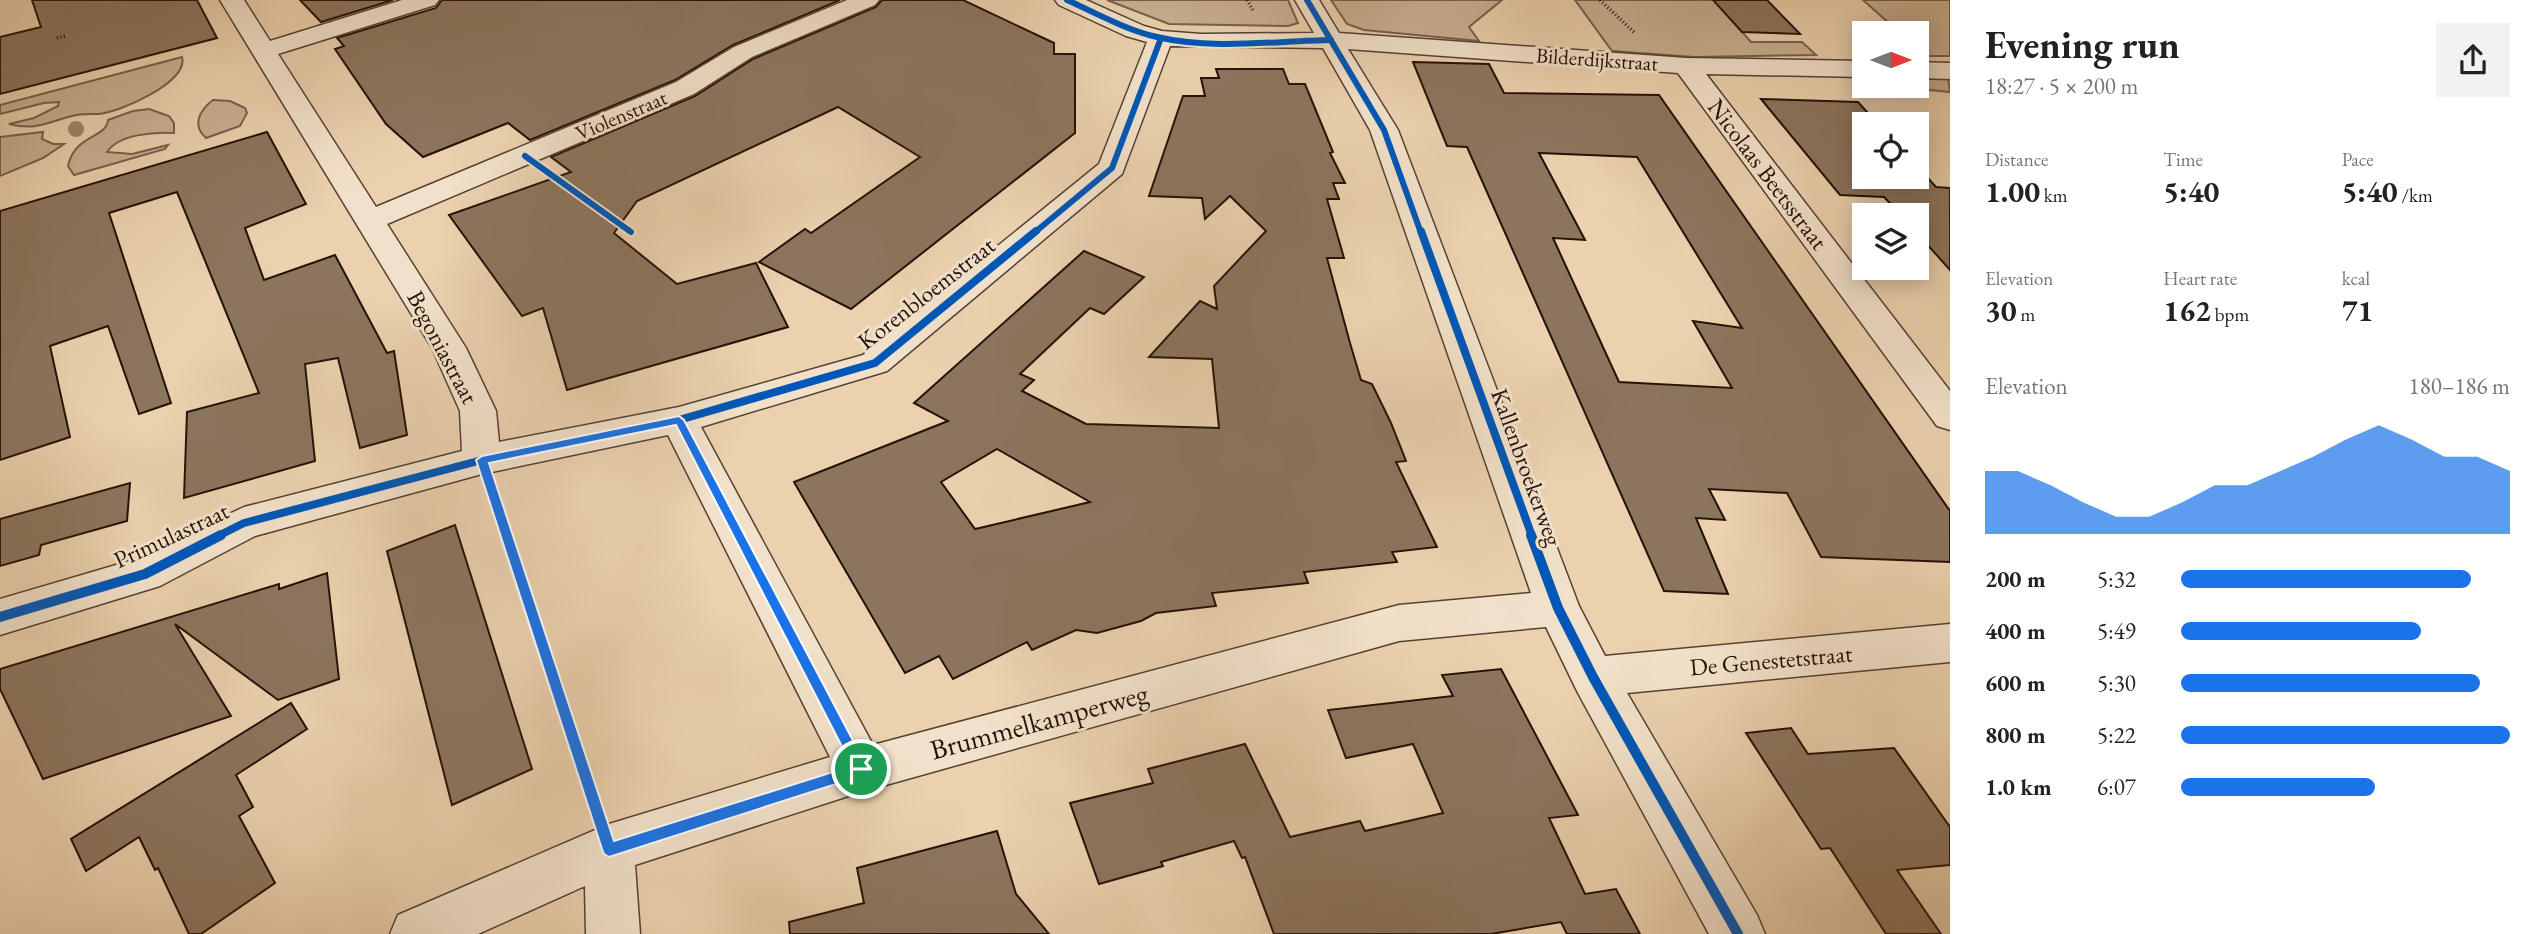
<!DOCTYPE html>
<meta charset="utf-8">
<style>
:root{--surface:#fff;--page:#f2f2f2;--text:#222;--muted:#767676;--accent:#1a73e8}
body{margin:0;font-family:"EB Garamond",serif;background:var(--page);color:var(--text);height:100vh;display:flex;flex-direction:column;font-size:26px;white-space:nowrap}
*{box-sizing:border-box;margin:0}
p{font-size:23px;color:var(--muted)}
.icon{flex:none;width:38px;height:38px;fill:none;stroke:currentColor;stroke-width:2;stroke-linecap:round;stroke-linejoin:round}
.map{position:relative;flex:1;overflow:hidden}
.details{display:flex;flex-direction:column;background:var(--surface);width:595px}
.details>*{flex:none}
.needle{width:46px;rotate:90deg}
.controls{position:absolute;left:1852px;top:21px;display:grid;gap:14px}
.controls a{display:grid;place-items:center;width:77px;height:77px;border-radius:0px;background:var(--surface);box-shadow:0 4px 18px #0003;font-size:35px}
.pin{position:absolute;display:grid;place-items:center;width:60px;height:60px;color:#fff;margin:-30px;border:4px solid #fff;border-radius:50%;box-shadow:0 2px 7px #0007}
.round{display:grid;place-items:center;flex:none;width:74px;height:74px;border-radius:0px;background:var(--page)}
.head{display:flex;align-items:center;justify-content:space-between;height:119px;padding:0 35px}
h1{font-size:38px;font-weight:700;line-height:52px}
.stats{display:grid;grid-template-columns:repeat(3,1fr);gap:10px;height:119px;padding:7px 35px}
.stats div{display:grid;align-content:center}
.stats b{font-size:30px;font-weight:700}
.stats small{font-size:19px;font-weight:400}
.stats p{font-size:19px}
.chart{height:196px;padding:14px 35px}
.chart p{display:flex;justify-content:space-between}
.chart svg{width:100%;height:126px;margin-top:7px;fill:var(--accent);opacity:.7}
ul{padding:0 35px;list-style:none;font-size:23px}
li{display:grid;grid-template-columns:112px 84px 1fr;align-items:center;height:52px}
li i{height:18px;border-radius:9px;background:var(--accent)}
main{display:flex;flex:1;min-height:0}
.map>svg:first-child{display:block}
.green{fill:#c9b092;stroke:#77604d;stroke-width:2}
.building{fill:#8c755e;stroke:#251108;stroke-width:2;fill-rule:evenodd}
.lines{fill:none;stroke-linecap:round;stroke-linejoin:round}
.minor-casing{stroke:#564132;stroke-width:3}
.path{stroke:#251108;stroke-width:3.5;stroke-dasharray:1 2.5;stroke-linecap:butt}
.minor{fill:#f2e1ca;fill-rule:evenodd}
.cycleway-far2-casing{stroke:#f2e1ca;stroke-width:10}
.cycleway-far1-casing{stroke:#f2e1ca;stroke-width:12}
.cycleway-casing{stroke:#f2e1ca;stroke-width:15}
.cycleway-far2{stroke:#0057b8;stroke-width:6}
.cycleway-far1{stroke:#0057b8;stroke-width:8}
.cycleway{stroke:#0057b8;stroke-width:10}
.tree{fill:#9d866d}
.route{fill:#1a73e8;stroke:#fff;stroke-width:2;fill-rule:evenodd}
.labels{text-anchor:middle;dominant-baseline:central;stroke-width:6;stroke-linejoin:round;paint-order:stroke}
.far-street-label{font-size:21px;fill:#251108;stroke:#f2e1ca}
.street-label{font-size:24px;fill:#251108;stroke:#f2e1ca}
.near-street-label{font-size:28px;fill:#251108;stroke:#f2e1ca}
</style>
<main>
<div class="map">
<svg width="1950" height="934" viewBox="0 0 1950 934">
<rect width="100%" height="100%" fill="#ebd1ae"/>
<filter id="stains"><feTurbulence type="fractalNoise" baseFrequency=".00286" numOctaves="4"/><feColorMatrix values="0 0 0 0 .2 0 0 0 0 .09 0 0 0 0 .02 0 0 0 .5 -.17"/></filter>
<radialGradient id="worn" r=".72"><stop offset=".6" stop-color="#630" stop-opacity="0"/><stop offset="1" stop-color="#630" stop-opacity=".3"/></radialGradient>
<!-- green -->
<g class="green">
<path d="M1107,0H1288L1298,23L1288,26L1169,24Z"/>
<path d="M1331,0H1502L1469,27L1479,41L1364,30L1347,24Z"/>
<path d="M1575,0H1744L1742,32L1751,42H1802L1816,55L1694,57L1612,51Z"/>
<path d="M1863,0H1950V56H1925L1916,47V33H1900Z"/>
<path d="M182,57C189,82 120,112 99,114C90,114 81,113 72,116C47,122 37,131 9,124L34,118L58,106L59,102L44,103L0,114V105Z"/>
<path d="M1916,77L1948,78L1950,92L1888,86H1916Z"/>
<path d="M213,100L230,101L245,108L247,113L240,126L206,138C191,125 200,110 213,100Z"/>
<path d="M149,109L169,116L174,123V133C154,132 119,134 107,152L132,154L168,145L165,149L74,175L68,166C75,134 106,139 108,120L133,111Z"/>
<path d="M43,132L42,139L53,144H64L43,158L0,176V137Z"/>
</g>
<!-- building -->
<g class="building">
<path d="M32,0H197L217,38L0,94V37L41,27Z"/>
<path d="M300,0H393L321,22Z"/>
<path d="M442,0H840L733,45L675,80L530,140L508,123L423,157L386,124L335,49L344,46L337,38L436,8Z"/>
<path d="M882,0H963L1054,43V54H1075V133L851,309L759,262L805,229L811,233L920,157L838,107L637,201L614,233L677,284L756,263L788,327L567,390L543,308L522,316L449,215L571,172L551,157L695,96L753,59L876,7Z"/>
<path d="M1713,0H1767L1800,34L1742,32Z"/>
<path d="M1413,62L1489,64L1504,93L1659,95L1950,511V562L1821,557L1787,493L1709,489L1725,520L1696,518L1728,594L1664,591L1467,147L1447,146ZM1539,153L1637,157L1742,328L1693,321L1732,388L1619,382L1553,238L1585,240Z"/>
<path d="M1216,69H1283L1289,84H1305L1333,152L1330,153L1345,183H1333L1339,199H1327L1344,258H1327L1350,343L1361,380L1372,384L1391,423L1406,461L1396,462L1437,547L1392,552L1397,562L1304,572L1308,583L1212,593L1216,606L1156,613L1141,621L1097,633L1076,630L1032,650L1027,642L953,679L939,656L905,673L794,482L948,421L914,403L1084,251L1144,277L1104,314L1090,308L1020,374L1034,380L1022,391L1086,424L1219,428L1212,359L1149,357L1200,301L1217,309L1214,286L1266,231L1230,196L1205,219L1202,198L1149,196L1183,96H1205L1201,78H1219ZM997,449L1090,502L975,529L941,482Z"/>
<path d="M1761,99L1858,102L1878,124H1864V177H1916V165L1936,187L1950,188V270L1916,232V215H1901L1884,197L1840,195Z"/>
<path d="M267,132L306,204L245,228L264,280L335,255L387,353L394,351L407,435L360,448L338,358L305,364L315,461L184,498L187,412L259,393L177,192L109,213L171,403L139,414L108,326L50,346L70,437L0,460V211Z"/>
<path d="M130,483L127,521L41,545L39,555L0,566V519Z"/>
<path d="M455,525L532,769L452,805L387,551Z"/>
<path d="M327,573L339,679L278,700L175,624L231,716L43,779L0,689V669L279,584V589Z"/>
<path d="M1501,669L1578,815L1549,818L1585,894L1616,889L1640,934H1567L1561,922L1491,934H1274L1245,857L1242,858L1234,841L1161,862L1163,866L1099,884L1070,803L1153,783L1148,769L1245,744L1290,837L1360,821L1365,831L1443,813L1413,744L1346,758L1328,710L1453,696L1442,675Z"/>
<path d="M291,703L307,729L236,775L253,807L239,816L275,883L201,934H189L158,868L155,870L139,837L86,871L71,839Z"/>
<path d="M1791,728L1808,754L1894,748L1950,827V865L1897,870L1941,934H1886L1830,848L1821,849L1746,733Z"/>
<path d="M997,831L1016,894L1049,934H790L789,922L864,903L857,868Z"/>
</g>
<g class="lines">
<!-- minor casing -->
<g class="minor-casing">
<g id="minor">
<path d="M220,0H244L270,41L402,0H439L435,5L278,54L376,207L676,82L734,47L847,0H879L875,5L752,57L694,94L387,224L466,348L496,411L499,442L679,407L863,355L1099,164L1147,42L1126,36L1059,5L1055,0H1086L1144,26L1162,31L1201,34L1314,33L1295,0H1319L1339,33L1686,58L1864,61V77L1706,74L1950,391V430L1937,426L1678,73L1348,49L1398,130L1579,606L1605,656L1950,624V662L1627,693L1757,915L1765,934H1709L1577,691L1546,627L1399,641L861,792L635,865L640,934H586L585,886L478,934H390L398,915L609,824L830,757L668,435L482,474L255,536L160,586L0,635V599L133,560L244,507L462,451L460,411L432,348ZM1170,46L1323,48L1370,130L1531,593L1399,605L873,745L701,427L887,371L1122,174Z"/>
<path d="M1916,62L1950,63V79L1916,78Z"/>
</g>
</g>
<!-- path -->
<g class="path">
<path d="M1247,0L1254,12"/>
<path d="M1600,0L1635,33"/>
<path d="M57,38L66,36"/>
</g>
<!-- minor -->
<use href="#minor" class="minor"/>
<!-- cycleway-far2 casing -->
<g class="cycleway-far2-casing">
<g id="cycleway-far2">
<path d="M1067,0C1096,13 1126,30 1157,37C1213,50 1274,41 1331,40"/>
<path d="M1307,0L1384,130L1421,233"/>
<path d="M525,156L631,232"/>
<path d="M1034,233L1112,168L1161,38"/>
</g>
</g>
<!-- cycleway-far1 casing -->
<g class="cycleway-far1-casing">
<g id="cycleway-far1">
<path d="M1421,231L1532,536"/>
<path d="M482,460L507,536"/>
<path d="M218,536L244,523L482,460L679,420L875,363L1036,231"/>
</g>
</g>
<!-- cycleway casing -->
<g class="cycleway-casing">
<g id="cycleway">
<path d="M506,535L609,849"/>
<path d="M1531,535L1558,608L1593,677L1738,934"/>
<path d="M0,617L145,574L221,535"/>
</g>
</g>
<!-- cycleway-far2 -->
<use href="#cycleway-far2" class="cycleway-far2"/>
<!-- cycleway-far1 -->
<use href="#cycleway-far1" class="cycleway-far1"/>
<!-- cycleway -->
<use href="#cycleway" class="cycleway"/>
</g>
<!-- trees -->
<circle class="tree" cx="76" cy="129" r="8"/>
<!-- route -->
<path class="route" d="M679,416L684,420L868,769L861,776L609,857L604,854L602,849L476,460L482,456ZM676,425L852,766L614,841L489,463Z"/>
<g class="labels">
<!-- far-street labels -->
<g class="far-street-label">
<text transform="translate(1597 59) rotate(4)">Bilderdijkstraat</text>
<text transform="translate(621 115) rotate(-23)">Violenstraat</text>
</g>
<!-- street labels -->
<g class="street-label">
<text transform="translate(1768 174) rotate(53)">Nicolaas Beetsstraat</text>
<text transform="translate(926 293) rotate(-38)">Korenbloemstraat</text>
<text transform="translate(443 347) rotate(62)">Begoniastraat</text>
<text transform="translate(1527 467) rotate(70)">Kallenbroekerweg</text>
<text transform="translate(171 535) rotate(-25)">Primulastraat</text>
<text transform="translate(1771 660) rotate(-5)">De Genestetstraat</text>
</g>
<!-- near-street labels -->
<g class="near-street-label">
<text transform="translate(1039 721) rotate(-15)">Brummelkamperweg</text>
</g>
</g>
<rect width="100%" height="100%" filter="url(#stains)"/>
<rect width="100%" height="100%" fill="url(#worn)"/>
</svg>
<div class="controls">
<a><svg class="needle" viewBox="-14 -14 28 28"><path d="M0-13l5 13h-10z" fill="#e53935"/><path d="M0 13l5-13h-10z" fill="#767676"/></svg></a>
<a><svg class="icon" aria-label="locate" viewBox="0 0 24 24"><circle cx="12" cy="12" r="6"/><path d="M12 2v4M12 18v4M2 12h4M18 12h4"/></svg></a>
<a><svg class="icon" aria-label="layers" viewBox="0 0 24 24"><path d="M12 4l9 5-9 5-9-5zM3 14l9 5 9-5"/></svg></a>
</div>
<div class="pin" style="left:861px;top:769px;background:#1e9e55"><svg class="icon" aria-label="arrive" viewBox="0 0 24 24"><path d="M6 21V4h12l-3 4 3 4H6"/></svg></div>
</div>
<section class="details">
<div class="head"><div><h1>Evening run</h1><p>18:27 · 5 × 200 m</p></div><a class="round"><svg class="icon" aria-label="share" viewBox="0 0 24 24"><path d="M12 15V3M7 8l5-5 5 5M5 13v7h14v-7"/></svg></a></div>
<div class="stats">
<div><p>Distance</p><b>1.00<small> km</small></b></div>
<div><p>Time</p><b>5:40</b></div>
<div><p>Pace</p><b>5:40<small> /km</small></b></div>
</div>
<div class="stats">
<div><p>Elevation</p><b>30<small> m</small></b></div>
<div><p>Heart rate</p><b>162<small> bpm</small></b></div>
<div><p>kcal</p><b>71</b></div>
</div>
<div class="chart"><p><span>Elevation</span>180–186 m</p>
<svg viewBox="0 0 160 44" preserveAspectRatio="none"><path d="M0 44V22L10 22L20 27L30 33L40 38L50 38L60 33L70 27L80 27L90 22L100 17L110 11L120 6L130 11L140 17L150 17L160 22V44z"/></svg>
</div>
<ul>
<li><b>200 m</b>5:32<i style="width:88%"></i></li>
<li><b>400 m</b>5:49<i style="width:73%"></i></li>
<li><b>600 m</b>5:30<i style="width:91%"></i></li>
<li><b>800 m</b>5:22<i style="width:100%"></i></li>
<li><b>1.0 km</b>6:07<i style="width:59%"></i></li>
</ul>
</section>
</main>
